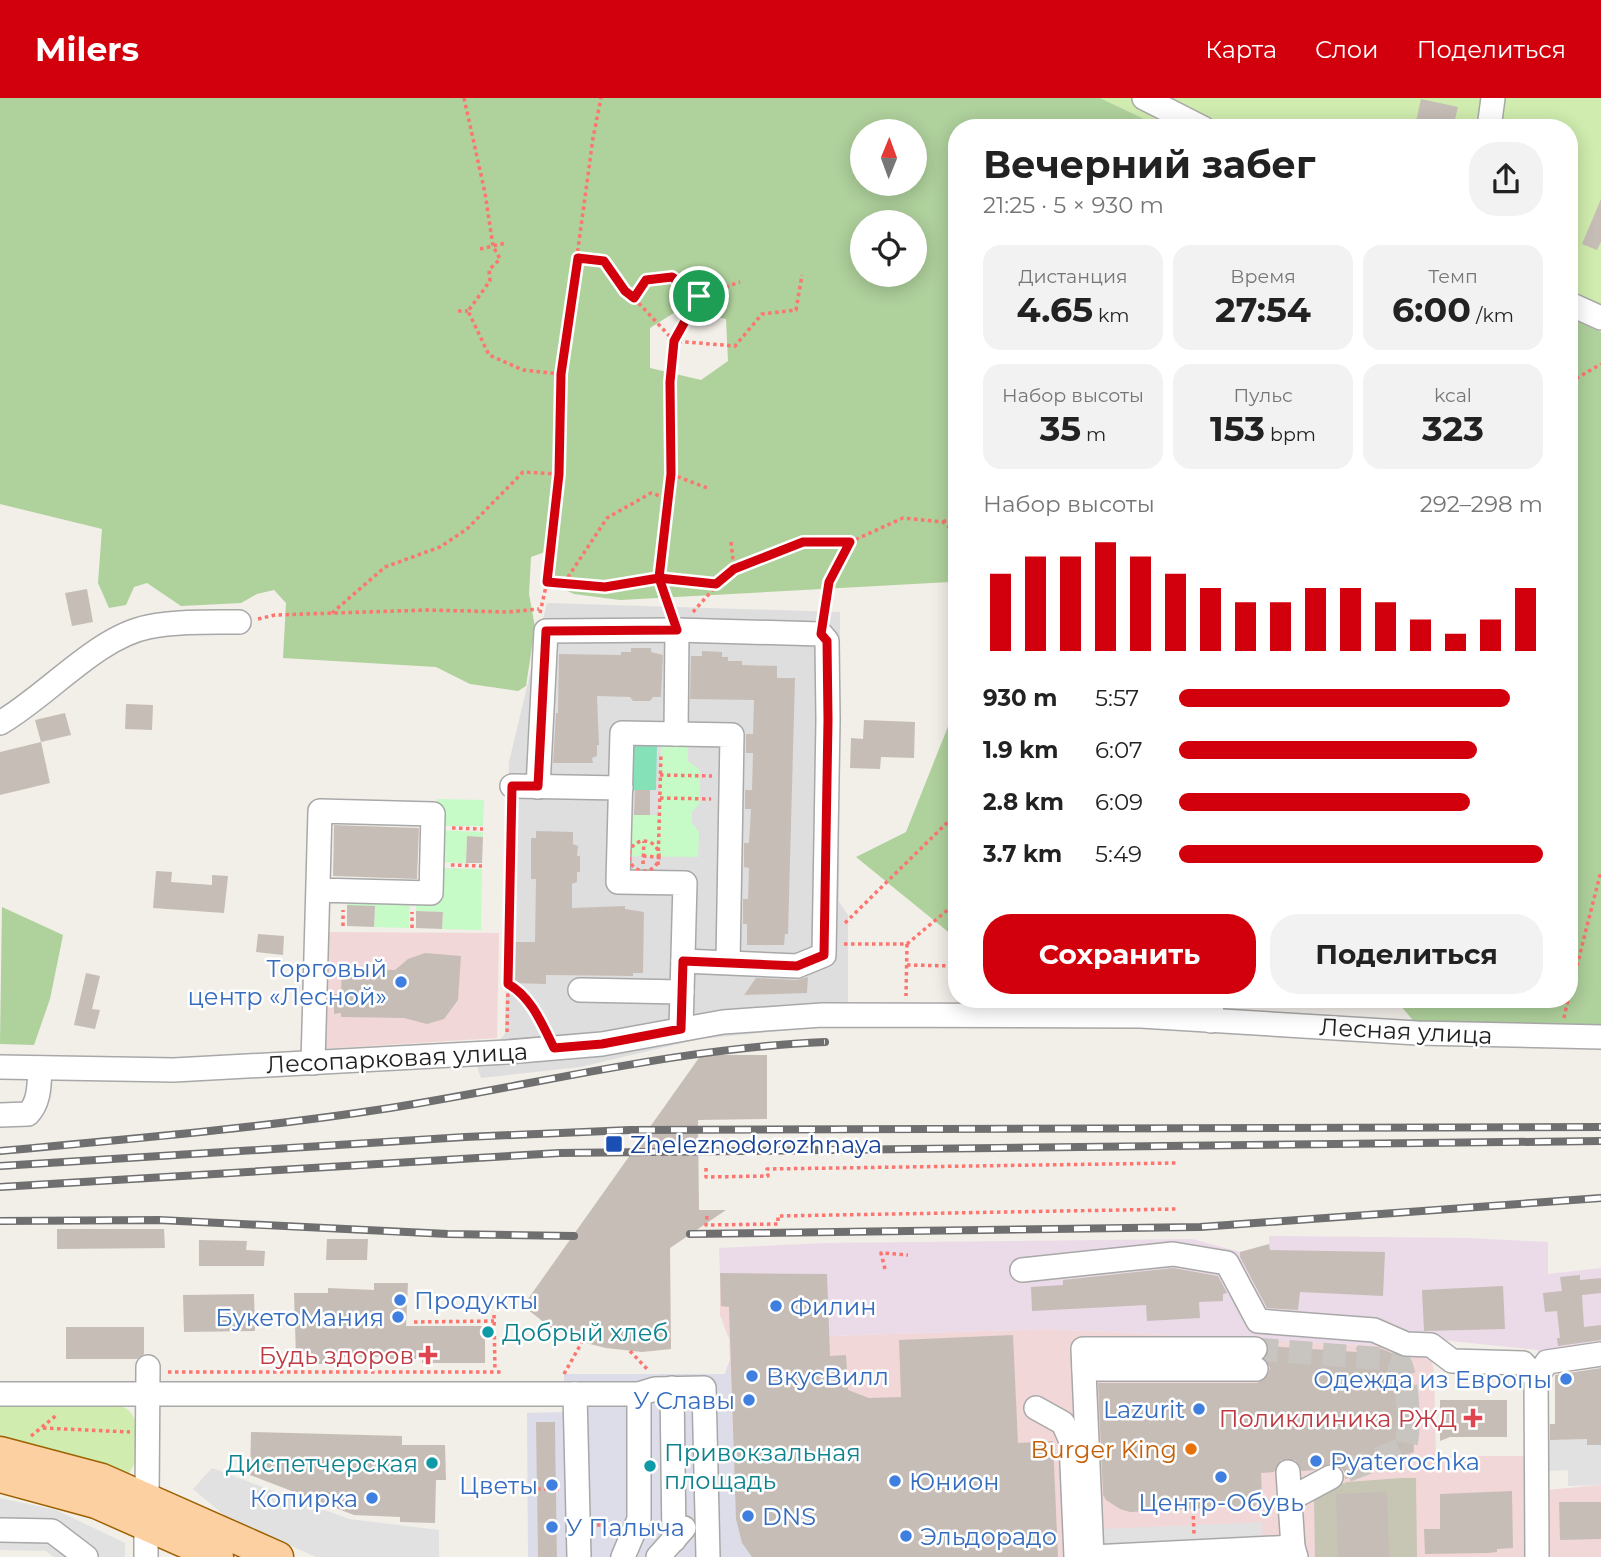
<!DOCTYPE html>
<html lang="ru">
<meta charset="utf-8">
<style>
:root{--surface:#fff;--page:#f2f2f2;--text:#222;--muted:#767676;--accent:#d2000c}
body{margin:0;font-family:Montserrat,sans-serif;background:var(--page);color:var(--text);height:100vh;display:flex;flex-direction:column;font-size:26px;white-space:nowrap}
*{box-sizing:border-box;margin:0}
p{font-size:23px;color:var(--muted)}
.icon{flex:none;width:38px;height:38px;fill:none;stroke:currentColor;stroke-width:2;stroke-linecap:round;stroke-linejoin:round}
.map{position:relative;flex:1;overflow:hidden}
.side{position:absolute;left:948px;top:21px;width:630px;height:889px;display:flex;flex-direction:column;background:var(--surface);border-radius:28px;box-shadow:0 4px 18px #0003}
.side>*{flex:none}
.needle{width:46px;rotate:1deg}
.tools{position:absolute;left:850px;top:21px;display:grid;gap:14px}
.tools a{display:grid;place-items:center;width:77px;height:77px;border-radius:50%;background:var(--surface);box-shadow:0 4px 18px #0003;font-size:35px}
.pin{position:absolute;display:grid;place-items:center;width:60px;height:60px;color:#fff;margin:-30px;border:4px solid #fff;border-radius:50%;box-shadow:0 2px 7px #0007}
.round{display:grid;place-items:center;flex:none;width:74px;height:74px;border-radius:28px;background:var(--page)}
.head{display:flex;align-items:center;justify-content:space-between;height:119px;padding:0 35px}
h1{font-size:38px;font-weight:700;line-height:52px}
.stats{display:grid;grid-template-columns:repeat(3,1fr);gap:10px;height:119px;padding:7px 35px}
.stats div{display:grid;align-content:center;border-radius:18px;background:var(--page);text-align:center}
.stats b{font-size:35px;font-weight:700}
.stats small{font-size:19px;font-weight:400}
.stats p{font-size:19px}
.chart{height:196px;padding:14px 35px}
.chart p{display:flex;justify-content:space-between}
.chart svg{width:100%;height:126px;margin-top:7px;stroke:var(--accent);stroke-width:6}
.action{display:flex;gap:14px;margin-top:auto;padding:14px 35px}
.action a{flex:1;height:80px;border-radius:28px;background:var(--accent);color:#fff;font-size:28px;font-weight:700;line-height:80px;text-align:center}
.action a+a{background:var(--page);color:var(--text)}
ul{padding:0 35px;list-style:none;font-size:23px}
li{display:grid;grid-template-columns:112px 84px 1fr;align-items:center;height:52px}
li i{height:18px;border-radius:9px;background:var(--accent)}
header{display:flex;align-items:center;gap:42px;box-sizing:border-box;height:98px;padding:0 35px;background:var(--accent);color:#fff}
header strong{font-size:33px}
nav{display:flex;gap:38px;margin-inline-start:auto;font-size:24px}
.map>svg:first-child{display:block}
.residential{fill:#dfdede}
.commercial{fill:#f2d7d8}
.industrial{fill:#ebdae8}
.construction{fill:#c7c5b3}
.grass{fill:#d0ecae}
.forest{fill:#afd19c;fill-rule:evenodd}
.park{fill:#c6fbc7}
.pitch{fill:#85e1b8}
.parking{fill:#e1e1e1}
.plaza{fill:#dcdde8}
.building{fill:#c7bdb7}
.lines{fill:none;stroke-linecap:round;stroke-linejoin:round}
.minor-tunnel{stroke:#c8c5c0;stroke-width:23;stroke-dasharray:23 11;stroke-linecap:butt}
.minor-casing{stroke:#a8a8a8;stroke-width:26}
.major-casing{stroke:#9e6100;stroke-width:33}
.path{stroke:#fc756e;stroke-width:3.5;stroke-dasharray:3.5 3.5;stroke-linecap:butt}
.minor{stroke:#fff;stroke-width:23}
.major{stroke:#fdd0a1;stroke-width:30}
.rail-casing{stroke:#6f6f6f;stroke-width:8}
.rail{stroke:#fff;stroke-width:5;stroke-dasharray:16;stroke-linecap:butt}
.route-casing{stroke:#fff;stroke-width:14}
.route{stroke:#d2000c;stroke-width:9}
.shop-dot{fill:#3f7fe0;stroke:#fff;stroke-width:2.5}
.transit-dot{fill:#1a4fb4;stroke:#fff;stroke-width:2.5}
.culture-dot{fill:#0f9aa8;stroke:#fff;stroke-width:2.5}
.health-dot{fill:#e0444e;stroke:#fff;stroke-width:2.5}
.food-dot{fill:#e8710a;stroke:#fff;stroke-width:2.5}
.labels{text-anchor:middle;dominant-baseline:central;stroke-width:5;stroke-linejoin:round;paint-order:stroke}
.shop-label{font-size:24px;fill:#366cbe;stroke:#fff;text-anchor:start}
.street-label{font-size:24px;fill:#212121;stroke:#fff}
.transit-label{font-size:24px;fill:#164399;stroke:#fff;text-anchor:start}
.culture-label{font-size:24px;fill:#0d838f;stroke:#fff;text-anchor:start}
.health-label{font-size:24px;fill:#be3a42;stroke:#fff;text-anchor:end}
.food-label{font-size:24px;fill:#c56008;stroke:#fff;text-anchor:end}
</style>
<header>
<strong>Milers</strong>
<nav><a>Карта</a><a>Слои</a><a>Поделиться</a></nav>
</header>
<div class="map">
<svg width="1601" height="1459" viewBox="0 0 1601 1459">
<rect width="100%" height="100%" fill="#f2eee8"/>
<!-- residential -->
<path class="residential" d="M547,505L840,514L839,804L848,817V926L700,941L580,969L481,980L477,968L505,936L509,664Z"/>
<!-- commercial -->
<g class="commercial">
<path d="M325,834L499,835L497,940L322,951Z"/>
<path d="M720,1175L827,1176L830,1238L1048,1231L1400,1249L1429,1254L1434,1272L1436,1358H1532V1459H714L722,1276H725L730,1262L729,1241L720,1217Z"/>
<path d="M1601,1387V1459H1550L1546,1392Z"/>
</g>
<!-- industrial -->
<path class="industrial" d="M1269,1138L1467,1140L1548,1144V1176L1601,1170V1265L1536,1266L1538,1252L1433,1241L1400,1249L1048,1231L829,1238L827,1176L720,1175L719,1150L827,1145L1192,1141L1240,1154L1269,1148Z"/>
<!-- construction -->
<path class="construction" d="M1402,1380H1416L1417,1459H1315L1314,1397L1347,1384Z"/>
<!-- grass -->
<g class="grass">
<path d="M1100,0H1601V234L1570,220V30H1163Z"/>
<path d="M110,1307C118,1308 126,1308 131,1315C141,1326 140,1371 125,1378L0,1349V1308Z"/>
</g>
<!-- forest -->
<g class="forest">
<path d="M0,0H1100L1163,30H957V490L950,484L620,502L574,496L557,488L545,454L531,459L529,496L535,529L526,588L518,593L470,586L436,569L283,560L286,505L274,492L257,496L241,505L181,508L147,485L134,489L126,507L109,510L98,485L102,431L0,406ZM863,33H915V86H863ZM863,124H915V177H863ZM680,211L726,221L728,263L701,282L650,270V230Z"/>
<path d="M1570,220L1601,234V928L1417,927L1400,907V901H1570Z"/>
<path d="M957,606V838L952,837L856,759L906,734Z"/>
<path d="M2,809L63,837L50,901L34,947L0,946Z"/>
</g>
<!-- park -->
<g class="park">
<path d="M661,647L688,648V663L700,672V705L692,714V725L699,734L698,759L624,758L625,717H659Z"/>
<path d="M437,701L484,702L483,728H436Z"/>
<path d="M437,732L483,734V739L467,738L466,765L436,764Z"/>
<path d="M437,770L482,771L481,832L442,831L443,814L416,813V799Z"/>
<path d="M347,798L410,799L409,830L374,829L375,811H347Z"/>
</g>
<!-- pitch -->
<path class="pitch" d="M626,646L657,647L656,692H626Z"/>
<!-- parking -->
<g class="parking">
<path d="M1601,1324V1387L1568,1388V1372L1548,1373L1546,1327Z"/>
<path d="M212,1370L349,1421L439,1432V1459H316L225,1418L193,1391Z"/>
<path d="M0,1400L56,1412L125,1445V1459H54L46,1453L0,1452Z"/>
<path d="M1262,1424L1263,1459H1104L1103,1431Z"/>
</g>
<!-- plaza -->
<path class="plaza" d="M730,1262L736,1421L742,1445L752,1459H557L555,1324H537L538,1459H528L527,1315L564,1314V1276H725Z"/>
<!-- building -->
<g class="building">
<path d="M1421,1L1458,9L1453,30L1415,28Z"/>
<path d="M1601,101V144L1597,152L1582,146Z"/>
<path d="M87,491L93,524L72,528L65,495Z"/>
<path d="M631,550H651V554L663,557L661,599H653L650,603H633L630,599L597,598L599,647H597V658L592,660L593,665H553L556,615H558L559,556L621,557V554H631Z"/>
<path d="M702,553L722,554V559H728V563H742V567L777,568V580H795L788,836H785L784,847H747V826H743V801H748L749,770L744,769V745H749L751,711H745V692H752L753,655H746V636H753L754,602L690,601L691,558H702Z"/>
<path d="M126,606L153,607L152,632L125,631Z"/>
<path d="M65,615L71,637L41,644L35,622Z"/>
<path d="M864,622L915,624L914,660L881,659L880,671L850,670L851,640L863,641Z"/>
<path d="M41,644L50,685L0,697V654Z"/>
<path d="M635,692H650V717H634Z"/>
<path d="M334,727L419,730L417,781L333,778Z"/>
<path d="M536,733L573,734V746L578,748L577,758H580V774H577V784L572,786V810L625,808V811L644,814L643,875H633V878L546,877V886L511,885L512,844H535L536,781H531V740H536Z"/>
<path d="M467,738L483,739L482,765H466Z"/>
<path d="M156,773L172,774L171,784L212,787V777L228,778L224,815L153,810Z"/>
<path d="M347,807L375,808L374,829L347,828Z"/>
<path d="M416,813L443,814L442,831L416,830Z"/>
<path d="M258,836L284,838L283,857L256,854Z"/>
<path d="M425,855L461,858L458,902L444,921L427,926L404,920L341,919V915L334,916V896H341L342,870L395,872L408,861Z"/>
<path d="M86,875L100,878L92,911L100,912L95,931L74,927Z"/>
<path d="M808,879L807,895L744,897L756,880L796,882Z"/>
<path d="M701,957H767V1021L698,1022L699,1112H726L670,1150L671,1251L642,1254L606,1250L582,1244L550,1229L523,1208Z"/>
<path d="M57,1131H164L165,1150L57,1151Z"/>
<path d="M327,1141H368L367,1162H326Z"/>
<path d="M199,1142L247,1143L246,1152L265,1153L264,1168H199Z"/>
<path d="M1269,1146L1270,1152L1385,1154L1383,1198L1300,1194L1298,1212L1267,1210L1240,1159V1154Z"/>
<path d="M1173,1170L1218,1178L1227,1195L1223,1196V1203L1199,1204L1200,1220L1147,1223L1146,1207L1032,1213L1031,1189L1063,1187V1182Z"/>
<path d="M720,1175L827,1176L830,1258L846,1257L848,1292L869,1300L901,1299L899,1242L1013,1237L1018,1345L1053,1343L1058,1459H752L742,1445L736,1421L729,1209L721,1208Z"/>
<path d="M1580,1177V1182L1601,1180V1195L1582,1197L1584,1229L1601,1227V1242L1558,1248L1557,1240H1560L1557,1213L1545,1214L1543,1195L1562,1193L1560,1179Z"/>
<path d="M374,1185H408L406,1228H485V1265H422V1261H379V1259H343V1266H308V1259H296L294,1195H328V1190L374,1192Z"/>
<path d="M1503,1188L1505,1231L1424,1233L1422,1192Z"/>
<path d="M254,1196L255,1233L184,1234L183,1197Z"/>
<path d="M66,1229H144V1256L137,1261H66Z"/>
<path d="M1268,1248L1357,1254L1356,1249L1382,1251L1404,1260L1411,1277L1414,1354L1345,1381L1344,1373L1338,1367L1331,1365L1314,1372L1302,1373L1295,1362H1281L1274,1374L1261,1375L1262,1399L1255,1408L1130,1414L1120,1411L1106,1402L1103,1397L1098,1285H1257L1268,1277L1270,1270L1265,1261Z"/>
<path d="M1601,1270V1347H1587V1341L1550,1342V1326H1555V1277Z"/>
<path d="M1440,1302H1507V1339H1450L1440,1343Z"/>
<path d="M536,1324H555L557,1459H538Z"/>
<path d="M251,1334L402,1338V1347H445L446,1382H436L435,1425L400,1424V1419L354,1417L250,1377Z"/>
<path d="M1512,1393L1513,1450L1497,1451V1454L1487,1455L1425,1456L1424,1431H1440V1396Z"/>
<path d="M1387,1394L1389,1459H1338L1336,1396Z"/>
<path d="M1559,1404H1601V1441L1560,1442Z"/>
</g>
<g class="lines">
<!-- minor-tunnel -->
<path class="minor-tunnel" d="M1255,1251L1387,1261L1400,1265C1408,1279 1411,1335 1405,1350L1331,1379"/>
<!-- minor casing -->
<g class="minor-casing">
<g id="minor">
<path d="M1144,0L1203,30"/>
<path d="M1489,30L1493,0"/>
<path d="M1570,206L1601,220"/>
<path d="M0,625C47,598 97,539 148,529C177,523 209,524 239,524"/>
<path d="M676,636L677,532"/>
<path d="M512,688L621,690"/>
<path d="M538,689L546,533L677,532L821,536L827,543L828,622L824,857L797,868L683,863"/>
<path d="M580,892L682,894"/>
<path d="M1211,923L1212,901"/>
<path d="M681,931L685,785L618,784L622,635L732,637L728,864"/>
<path d="M313,965L320,713L433,716L431,795L318,792"/>
<path d="M0,969L174,972L507,954L602,946L723,924L822,917L1141,918L1417,935L1601,939"/>
<path d="M0,1017L28,1016C40,1004 39,986 40,970"/>
<path d="M1022,1172L1173,1156L1227,1165L1258,1223L1374,1232L1406,1246L1431,1247L1452,1263L1523,1265L1536,1280L1537,1459"/>
<path d="M1255,1251H1083L1092,1459L1293,1449"/>
<path d="M1084,1271H1256"/>
<path d="M1536,1280L1547,1264L1601,1256"/>
<path d="M672,1290L674,1442"/>
<path d="M0,1296H639V1421L623,1459"/>
<path d="M575,1296L579,1459"/>
<path d="M639,1296L655,1291L704,1290L708,1459"/>
<path d="M1036,1310L1063,1325L1071,1343L1076,1459"/>
<path d="M1288,1374L1293,1449L1296,1459"/>
<path d="M147,1401L148,1269"/>
<path d="M1290,1401L1331,1379"/>
<path d="M0,1432L52,1433L86,1459"/>
<path d="M146,1459V1427"/>
<path d="M658,1459L684,1430"/>
</g>
</g>
<!-- major casing -->
<g class="major-casing">
<g id="major">
<path d="M0,1354L102,1381L278,1459"/>
<path d="M0,1379L96,1405L218,1459"/>
</g>
</g>
<!-- path -->
<g class="path">
<path d="M464,0L485,95L493,148L500,161L489,172L490,183L468,213L489,257L523,272L561,276"/>
<path d="M480,151L506,145"/>
<path d="M578,160L604,163L625,193L634,200L646,182L672,179L699,198L674,243L670,284L671,376L659,480L671,514"/>
<path d="M699,198L740,184"/>
<path d="M634,200L674,243L735,248L762,216L796,212L802,177"/>
<path d="M458,213H468"/>
<path d="M1570,284L1601,266"/>
<path d="M671,376L707,390"/>
<path d="M943,424L957,416"/>
<path d="M731,444L734,471"/>
<path d="M547,484L605,489L659,480L717,487L734,471L803,444H850L903,420L943,424L957,436"/>
<path d="M564,485L607,420L651,395L669,401"/>
<path d="M693,514L717,487"/>
<path d="M332,515L385,469L440,449L467,431L523,374L558,376"/>
<path d="M540,515L547,484L559,376L561,276L593,40L601,0"/>
<path d="M824,516L829,484L850,444"/>
<path d="M258,521L275,517L427,512L508,514L539,511"/>
<path d="M660,677L712,678"/>
<path d="M660,700L711,701"/>
<path d="M452,730L483,731"/>
<circle cx="644" cy="758" r="15"/>
<path d="M643,758L659,759"/>
<path d="M643,766L644,743"/>
<path d="M451,767L482,768"/>
<path d="M658,767L661,655"/>
<path d="M845,825L957,715"/>
<path d="M343,828V812"/>
<path d="M412,830V814"/>
<path d="M844,846H907L906,898"/>
<path d="M907,846L957,804"/>
<path d="M907,867L957,868"/>
<path d="M508,886L520,892L546,933"/>
<path d="M1570,895L1601,773"/>
<path d="M1564,920L1568,901"/>
<path d="M507,934L512,707"/>
<path d="M706,1070V1079L768,1078L767,1071L1176,1065"/>
<path d="M707,1118L706,1127L778,1126V1118L1177,1111"/>
<path d="M885,1171L881,1155L908,1157"/>
<path d="M494,1217L495,1273"/>
<path d="M414,1224L494,1223"/>
<path d="M630,1253L648,1272"/>
<path d="M168,1274H503"/>
<path d="M564,1276L582,1244"/>
<path d="M43,1330L130,1334"/>
<path d="M31,1338L58,1316"/>
<path d="M537,1391H559"/>
<path d="M1193,1411L1194,1436"/>
<path d="M597,1427H614"/>
</g>
<!-- minor -->
<use href="#minor" class="minor"/>
<!-- major -->
<use href="#major" class="major"/>
<!-- rail casing -->
<g class="rail-casing">
<g id="rail">
<path d="M0,1053C130,1041 261,1030 390,1010C535,987 678,950 825,944"/>
<path d="M0,1068L465,1039L630,1032L1601,1029"/>
<path d="M0,1089L559,1055L1601,1043"/>
<path d="M0,1123L159,1122L448,1136L574,1138"/>
<path d="M690,1136L1200,1129L1601,1100"/>
</g>
</g>
<!-- rail -->
<use href="#rail" class="rail"/>
</g>
<g class="lines">
<!-- route casing -->
<g class="route-casing">
<path id="route" d="M699,198L674,243L670,284L671,376L659,480L677,532L546,533L538,688H512L508,886C531,898 543,928 554,950L602,946L681,931L683,863L797,868L824,857L828,622L827,543L821,536L829,484L850,444H803L734,471L716,486L659,480L605,489L547,484L559,376L561,276L578,160L604,163L625,193L634,200L646,182L672,179L699,198"/>
</g>
<!-- route -->
<use href="#route" class="route"/>
</g>
<!-- markers -->
<g class="shop-dot">
<circle cx="401" cy="884" r="7"/>
<circle cx="400" cy="1202" r="7"/>
<circle cx="776" cy="1208" r="7"/>
<circle cx="398" cy="1219" r="7"/>
<circle cx="752" cy="1278" r="7"/>
<circle cx="1566" cy="1281" r="7"/>
<circle cx="749" cy="1302" r="7"/>
<circle cx="1199" cy="1311" r="7"/>
<circle cx="1316" cy="1363" r="7"/>
<circle cx="1221" cy="1379" r="7"/>
<circle cx="895" cy="1383" r="7"/>
<circle cx="552" cy="1387" r="7"/>
<circle cx="372" cy="1400" r="7"/>
<circle cx="748" cy="1418" r="7"/>
<circle cx="552" cy="1429" r="7"/>
<circle cx="906" cy="1438" r="7"/>
</g>
<rect class="transit-dot" x="605" y="1037" width="18" height="18" rx="3.5"/>
<g class="culture-dot">
<circle cx="488" cy="1234" r="7"/>
<circle cx="432" cy="1365" r="7"/>
<circle cx="650" cy="1368" r="7"/>
</g>
<g class="health-dot">
<path d="M424.5 1246.5h7v7h7v7h-7v7h-7v-7h-7v-7h7z"/>
<path d="M1469.5 1309.5h7v7h7v7h-7v7h-7v-7h-7v-7h7z"/>
</g>
<circle class="food-dot" cx="1191" cy="1351" r="7"/>
<g class="labels">
<!-- shop labels -->
<g class="shop-label">
<text x="387" y="870" text-anchor="end">Торговый<tspan x="387" dy="28">центр «Лесной»</tspan></text>
<text x="414" y="1202">Продукты</text>
<text x="790" y="1208">Филин</text>
<text x="384" y="1219" text-anchor="end">БукетоМания</text>
<text x="766" y="1278">ВкусВилл</text>
<text x="1552" y="1281" text-anchor="end">Одежда из Европы</text>
<text x="735" y="1302" text-anchor="end">У Славы</text>
<text x="1185" y="1311" text-anchor="end">Lazurit</text>
<text x="1330" y="1363">Pyaterochka</text>
<text x="909" y="1383">Юнион</text>
<text x="538" y="1387" text-anchor="end">Цветы</text>
<text x="358" y="1400" text-anchor="end">Копирка</text>
<text x="1221" y="1404" text-anchor="middle">Центр-Обувь</text>
<text x="762" y="1418">DNS</text>
<text x="566" y="1429">У Палыча</text>
<text x="920" y="1438">Эльдорадо</text>
</g>
<!-- street labels -->
<g class="street-label">
<text transform="translate(1406 933) rotate(3)">Лесная улица</text>
<text transform="translate(397 960) rotate(-3)">Лесопарковая улица</text>
</g>
<!-- transit labels -->
<g class="transit-label">
<text x="630" y="1046">Zheleznodorozhnаyа</text>
</g>
<!-- culture labels -->
<g class="culture-label">
<text x="502" y="1234">Добрый хлеб</text>
<text x="664" y="1354">Привокзальная<tspan x="664" dy="28">площадь</tspan></text>
<text x="418" y="1365" text-anchor="end">Диспетчерская</text>
</g>
<!-- health labels -->
<g class="health-label">
<text x="414" y="1257">Будь здоров</text>
<text x="1457" y="1320">Поликлиника РЖД</text>
</g>
<!-- food labels -->
<g class="food-label">
<text x="1177" y="1351">Burger King</text>
</g>
</g>
</svg>
<div class="tools">
<a><svg class="needle" viewBox="-14 -14 28 28"><path d="M0-13l5 13h-10z" fill="#e53935"/><path d="M0 13l5-13h-10z" fill="#767676"/></svg></a>
<a><svg class="icon" aria-label="locate" viewBox="0 0 24 24"><circle cx="12" cy="12" r="6"/><path d="M12 2v4M12 18v4M2 12h4M18 12h4"/></svg></a>
</div>
<div class="pin" style="left:699px;top:198px;background:#1e9e55"><svg class="icon" aria-label="arrive" viewBox="0 0 24 24"><path d="M6 21V4h12l-3 4 3 4H6"/></svg></div>
<section class="side">
<div class="head"><div><h1>Вечерний забег</h1><p>21:25 · 5 × 930 m</p></div><a class="round"><svg class="icon" aria-label="share" viewBox="0 0 24 24"><path d="M12 15V3M7 8l5-5 5 5M5 13v7h14v-7"/></svg></a></div>
<div class="stats">
<div><p>Дистанция</p><b>4.65<small> km</small></b></div>
<div><p>Время</p><b>27:54</b></div>
<div><p>Темп</p><b>6:00<small> /km</small></b></div>
</div>
<div class="stats">
<div><p>Набор высоты</p><b>35<small> m</small></b></div>
<div><p>Пульс</p><b>153<small> bpm</small></b></div>
<div><p>kcal</p><b>323</b></div>
</div>
<div class="chart"><p><span>Набор высоты</span>292–298 m</p>
<svg viewBox="0 0 160 44" preserveAspectRatio="none"><path d="M5 44V17M15 44V11M25 44V11M35 44V6M45 44V11M55 44V17M65 44V22M75 44V27M85 44V27M95 44V22M105 44V22M115 44V27M125 44V33M135 44V38M145 44V33M155 44V22"/></svg>
</div>
<ul>
<li><b>930 m</b>5:57<i style="width:91%"></i></li>
<li><b>1.9 km</b>6:07<i style="width:82%"></i></li>
<li><b>2.8 km</b>6:09<i style="width:80%"></i></li>
<li><b>3.7 km</b>5:49<i style="width:100%"></i></li>
</ul>
<div class="action"><a>Сохранить</a><a>Поделиться</a></div>
</section>
</div>
